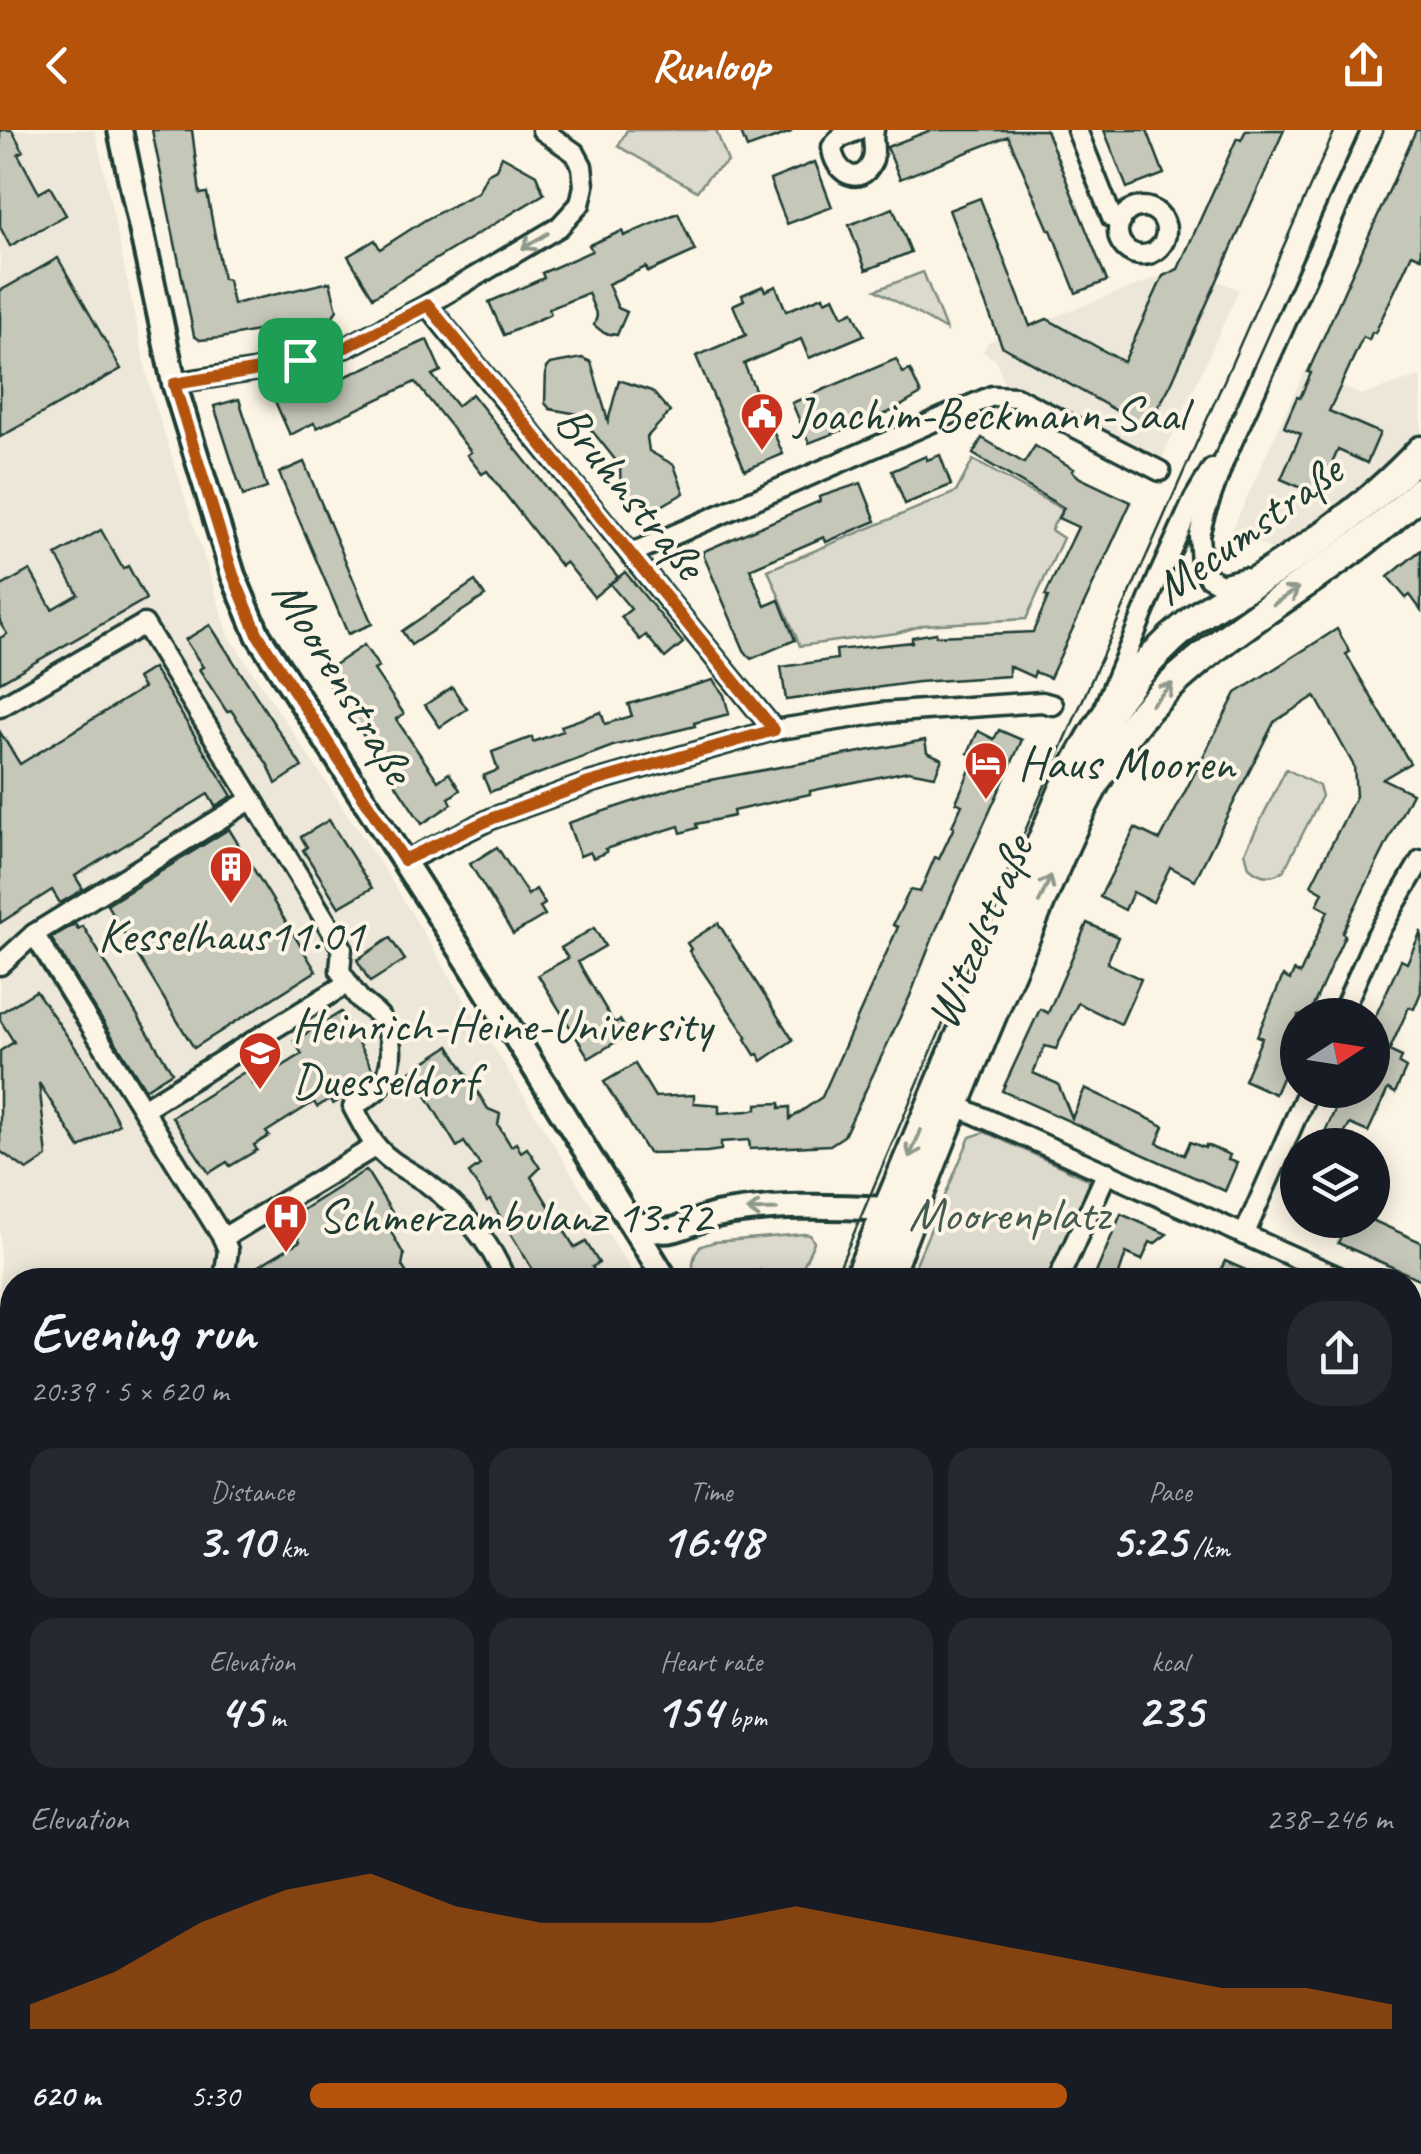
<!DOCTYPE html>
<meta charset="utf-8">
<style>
:root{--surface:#171b24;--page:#242831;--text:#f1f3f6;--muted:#9ea1a6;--accent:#b45309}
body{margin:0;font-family:Caveat,sans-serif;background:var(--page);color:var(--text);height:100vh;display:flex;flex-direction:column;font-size:38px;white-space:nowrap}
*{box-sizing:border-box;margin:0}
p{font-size:32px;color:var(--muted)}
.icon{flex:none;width:55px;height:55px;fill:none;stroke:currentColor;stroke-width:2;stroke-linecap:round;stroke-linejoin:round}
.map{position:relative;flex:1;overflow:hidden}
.drawer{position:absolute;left:0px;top:1138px;width:1422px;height:888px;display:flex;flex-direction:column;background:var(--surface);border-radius:40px 40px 0 0;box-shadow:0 5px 25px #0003}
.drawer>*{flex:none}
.needle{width:65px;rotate:78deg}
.buttons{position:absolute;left:1280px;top:868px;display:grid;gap:20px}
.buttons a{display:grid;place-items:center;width:110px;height:110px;border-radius:50%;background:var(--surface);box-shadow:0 5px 25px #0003;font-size:50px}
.pin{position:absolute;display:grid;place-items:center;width:85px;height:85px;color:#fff;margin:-42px;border-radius:20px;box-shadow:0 5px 15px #0006}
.round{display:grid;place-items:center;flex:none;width:105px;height:105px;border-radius:40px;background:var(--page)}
.summary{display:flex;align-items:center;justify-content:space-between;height:170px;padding:0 30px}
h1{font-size:55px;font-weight:700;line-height:75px}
.figures{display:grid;grid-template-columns:repeat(3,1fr);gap:15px;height:170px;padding:10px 30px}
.figures div{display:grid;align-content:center;border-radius:25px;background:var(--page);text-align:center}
.figures b{font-size:50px;font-weight:700}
.figures small{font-size:28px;font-weight:400}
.figures p{font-size:28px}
.chart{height:280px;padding:20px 30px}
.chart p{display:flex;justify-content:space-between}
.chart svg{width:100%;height:180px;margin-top:10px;fill:var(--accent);opacity:.7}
ul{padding:0 30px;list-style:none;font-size:32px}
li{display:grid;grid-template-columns:160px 120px 1fr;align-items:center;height:75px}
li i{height:25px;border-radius:12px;background:var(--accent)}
header{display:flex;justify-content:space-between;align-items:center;height:130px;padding:0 30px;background:var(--accent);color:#fff;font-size:45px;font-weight:700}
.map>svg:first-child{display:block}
.built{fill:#ece7d8}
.green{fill:#dcdacc;stroke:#7e8c80;stroke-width:2.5}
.building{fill:#c5c7b9;stroke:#1f3d34;stroke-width:2.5}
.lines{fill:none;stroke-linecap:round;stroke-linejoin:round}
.minor-casing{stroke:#1f3d34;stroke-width:25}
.tertiary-casing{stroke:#1f3d34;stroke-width:30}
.primary-casing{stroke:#1f3d34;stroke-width:35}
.minor{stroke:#fcf5e5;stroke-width:18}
.tertiary{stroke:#fcf5e5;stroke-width:22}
.primary{stroke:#fcf5e5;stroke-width:28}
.tram{stroke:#1f3d34;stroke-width:2.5}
.oneway{stroke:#8e998c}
.route-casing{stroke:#fff;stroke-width:20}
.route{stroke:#b45309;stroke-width:12}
.labels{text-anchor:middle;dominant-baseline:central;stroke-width:8;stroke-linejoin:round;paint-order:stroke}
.poi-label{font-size:48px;fill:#1f3d34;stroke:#fcf5e5;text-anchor:start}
.street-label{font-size:48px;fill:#1f3d34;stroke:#fcf5e5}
.park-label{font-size:48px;fill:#455c52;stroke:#fcf5e5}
</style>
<header><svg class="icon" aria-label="back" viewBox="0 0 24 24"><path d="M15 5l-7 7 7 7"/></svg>Runloop<svg class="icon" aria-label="share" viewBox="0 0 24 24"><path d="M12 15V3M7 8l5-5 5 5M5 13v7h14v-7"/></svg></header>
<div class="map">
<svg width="1421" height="2024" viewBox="0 0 1421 2024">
<rect width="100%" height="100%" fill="#fcf5e5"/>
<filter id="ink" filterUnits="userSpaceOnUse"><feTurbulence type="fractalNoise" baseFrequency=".01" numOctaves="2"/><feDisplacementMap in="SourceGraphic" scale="20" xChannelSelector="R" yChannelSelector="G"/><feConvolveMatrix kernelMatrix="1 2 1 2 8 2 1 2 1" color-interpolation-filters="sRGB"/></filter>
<g filter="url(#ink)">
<!-- built -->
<g class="built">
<path d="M0,0H95L150,258L230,508L388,745L637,1150H12V2012L401,2013L396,2024H0Z"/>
<path d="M1185,137L1239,160L1157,339L1007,261L996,230L983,222L988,212Z"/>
<path d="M1305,240L1362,265L1421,246V305L1395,335L1281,425L1232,400Z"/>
</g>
<!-- green -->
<g class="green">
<path d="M627,0H716L728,32L709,46L697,61L618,16Z"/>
<path d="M923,142L924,144L946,200L876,160Z"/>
<path d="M973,330L1062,379L1051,400L1063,408L1026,489L924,495L897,503L800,516L768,440L956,362Z"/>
<path d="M1286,639L1319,656L1322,666L1284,740C1272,749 1260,747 1249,737L1245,722Z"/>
<path d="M985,1002L1088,1049L1091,1062L1051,1150H909L970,1007Z"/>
<path d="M803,1104L810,1105L814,1112L797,1150H770L760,1140L751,1143L747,1150H696C691,1139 692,1125 701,1116L714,1112Z"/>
<path d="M12,1301V1415L0,1395V1309Z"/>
<path d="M1421,1955V2024H1234L1265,2013L1410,2012V1959Z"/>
</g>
<!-- building -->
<g class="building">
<path d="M0,0H12L23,21L18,24L39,63L50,57L66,85L10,116L0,97Z"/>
<path d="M152,0H192L200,64L207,63L223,149L228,150L233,174L330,152L337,180L333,186L221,208L200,210L194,206Z"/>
<path d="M740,0H791V2L747,18Z"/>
<path d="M931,0H1046L1107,151L1076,163L1051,100H1049L1008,6L900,49L887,17Z"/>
<path d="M1104,0H1147L1164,44L1127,58Z"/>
<path d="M1246,0H1284L1171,254L1147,298L1002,216L949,80L980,68L1030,196L1047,189L1124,232L1163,146L1178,139L1237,8L1241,10Z"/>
<path d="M1416,0H1421V128L1412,124L1375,203L1372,202L1369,210L1363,207L1329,281L1380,303L1367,333L1338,320L1318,365L1281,349L1301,304L1284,297L1297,267L1300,268L1311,243L1308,242Z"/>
<path d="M502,26L536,45L544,64L373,167L348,126L375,110L380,119L425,90L478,62L487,44L496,39Z"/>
<path d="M815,32L832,77L787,94L770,50Z"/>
<path d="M893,78L911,122L866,140L849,95Z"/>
<path d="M678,83L695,121L648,142L646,137L608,154L618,178L627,182L617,205L604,203L594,195L597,186L588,163L549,179L551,184L504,205L489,172L544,148L542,143L592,121L589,115L622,101L624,106Z"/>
<path d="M58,128L121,239L0,307V161Z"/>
<path d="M763,156L765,161L776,156L786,181L823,166L825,171L834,167L843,186L853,181L864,205L809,228L801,209L744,234L783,324L745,340L696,226L746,205L733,175L744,170L742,165Z"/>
<path d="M427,210L441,241L432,245L457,276L472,264L618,447L594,467L566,432L561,436L487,341L482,344L467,325L471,322L415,252L317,298L314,293L290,305L274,269L299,258L302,266Z"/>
<path d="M582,228L591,232L608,291L619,250L652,261L670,282L647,307L649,321L674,335L684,363L658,378L627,374L621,366L620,336L602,313L578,284L550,279L545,273L546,238L550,234Z"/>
<path d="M896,229L903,243L910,240L921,264L892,281L809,313L792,273Z"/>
<path d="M239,269L267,358L243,366L214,276Z"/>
<path d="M982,308L1024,333L1035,316L1074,339L1072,341L1080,348L1131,372L1050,548L1035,542L1033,547L1009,536V546L918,552L786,570L781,537L837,529L836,520L912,512V507L936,503V506L1033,502L1048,467L1045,466L1078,397L1058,388L1064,378L973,324Z"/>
<path d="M940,325L951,355L905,374L892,341L926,326L927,330Z"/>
<path d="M304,332L372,494L348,504L279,343Z"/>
<path d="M861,353L876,391L826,412L824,407L750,439L765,476L779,470L795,510L751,529L744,520L702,422L820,371L819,367Z"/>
<path d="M101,400L123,439L128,436L146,469L0,552V508L7,504L0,492V457L30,440L52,479L78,464L56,425Z"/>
<path d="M1421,420V480L1410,465L1406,468L1388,447Z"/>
<path d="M625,442L683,513L665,528L646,505L640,510L621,487L631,479L610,454Z"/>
<path d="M475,451L485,466L411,515L402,501Z"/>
<path d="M210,495L302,637L276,654L268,635L231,580L227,582L199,539L203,537L185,510Z"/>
<path d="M1337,499L1350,522L1346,524L1410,633L1383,649L1412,663L1342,803L1345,805L1309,885H1298V911L1275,964L1244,950L1262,908L1257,906L1283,846L1290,850L1294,841L1300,844L1328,781L1317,775L1323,762L1311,755L1356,666L1354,636L1315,566L1274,592L1195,750L1170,737L1153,772L1133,762L1125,780L1100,767L1135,698L1160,710L1236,563Z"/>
<path d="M364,515L379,537L374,540L404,584L396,589L438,651L449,643L460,660L449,668L452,674L422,694L322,543Z"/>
<path d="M153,538L232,666L215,676L208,664L75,746L83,759L77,763L60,773L52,760L0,793V602L20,634L143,558L137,548Z"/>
<path d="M713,550L724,565L729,584L694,593L695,596L613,616L490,662L483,646L498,640L492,622L532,607L533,612L563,601L561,596L601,582L605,594L632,586L628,574Z"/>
<path d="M452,557L467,579L440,597L425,575Z"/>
<path d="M999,600L1022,610L935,802L910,866L844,1006L830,1015L750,1019L749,1010L721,1012V1020L707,1022L648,1023L604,952L635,934L655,967L694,965V973L719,975V983L748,981L757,979V974L780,973V978L790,977V989L822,967L898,797L893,795L910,760L920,762L935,727L939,729L954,697L952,696L962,675L956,672L976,626L968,623L978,601L994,609Z"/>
<path d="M925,610L927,622L942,629L935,646L908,641L810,661V664L733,681L734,686L696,694L697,698L681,703L679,696L605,719L607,722L593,728L590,722L580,726L568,693L683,655Z"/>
<path d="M329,690L372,758L339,777L303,720L307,717L301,707Z"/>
<path d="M229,699L316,841L194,918L107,775Z"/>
<path d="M497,717L528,765L536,759L545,774L540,777L545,785L513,804L470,734Z"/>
<path d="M718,793L793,910L762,931L758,924L755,925L745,909L747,907L689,821L691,819L687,813Z"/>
<path d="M1087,793L1118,807L1107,833L1141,849L1121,894L1078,873L1056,919L1045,916L1033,943L1058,954L1072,988L1085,958L1164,996L1157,1013L1184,1025L1190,1012L1205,1018L1206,1015L1230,1025L1228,1030L1237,1033L1225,1061L1002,961L1040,879L1048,883Z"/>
<path d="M75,794L78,799L83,796L172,942L145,959L51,808Z"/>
<path d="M594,798L605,816L578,832L614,893L620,890L629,904L589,928L538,845L568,828L561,818Z"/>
<path d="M1421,801V862L1414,879L1409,877L1389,921L1402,927L1399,934L1406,938L1395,963L1388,959L1368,1002L1350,994L1338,1015H1319L1344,960H1372V894L1401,830L1407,833Z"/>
<path d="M390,808L405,830L370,852L357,830Z"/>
<path d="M36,861L84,930L119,994L80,1018L39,953L47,1027L27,1040L0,1021V921L14,912L0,890V883Z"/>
<path d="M341,882L374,942L357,953L360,958L333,974L330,969L317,977L314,972L266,1002L269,1006L254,1015L257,1020L230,1036L227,1032L209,1043L172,987L246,941L253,954L270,944L302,924L294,911Z"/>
<path d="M449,916L488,979L500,984L498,995L511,1016L516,1013L521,1022L527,1018L540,1038L531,1047L575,1118L586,1112L599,1133L592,1137L600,1150H539L490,1070L487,1072L469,1043L480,1035L464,1012L457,1017L411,941Z"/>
<path d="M366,1040L401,1097L391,1102L404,1125L402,1136L411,1150H258L252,1140L300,1111L288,1089Z"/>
<path d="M1121,1084L1167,1104L1154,1114L1150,1112L1142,1130L1126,1123L1117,1150H1093Z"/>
<path d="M1310,1090H1372L1421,1112V1150L1338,1113L1342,1104Z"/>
<path d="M1225,1131L1268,1150H1216Z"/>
</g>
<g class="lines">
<!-- minor casing -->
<g class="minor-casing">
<g id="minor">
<path d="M858,0L840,8L832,17C833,42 860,59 872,32C877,21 871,11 874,0"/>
<path d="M1077,0L1112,88L1121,92"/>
<circle cx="1142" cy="101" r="24"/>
<path d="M427,175L774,600"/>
<path d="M174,253L253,241L347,217L427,175L559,97L580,74L584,56L582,36L575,23L542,0"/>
<path d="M630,424L992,266L1016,267L1160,341"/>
<path d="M1244,448L1221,454L1208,447L1201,434L1199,405L1205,383L1224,330L1372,0"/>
<path d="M1105,575L1158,448L1194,369L1212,339"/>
<path d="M0,577L144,494L252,669L34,804L0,835"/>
<path d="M405,731L493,688L589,653L774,600L881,583L1042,572L1053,575"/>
<path d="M34,804L223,1108L228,1120L224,1150"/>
<path d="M348,853C359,870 361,871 375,882C395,899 396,938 379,958C373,965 361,971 353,977C360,990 367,1005 377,1017C391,1034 410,1041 427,1053C459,1077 492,1112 505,1150"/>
<path d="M1341,885L1374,810L1421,730"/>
<path d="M955,975L1345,1150"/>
<path d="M143,979L348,853L340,841L342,818L252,669"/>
<path d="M1244,1105L1308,960"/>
<path d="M223,1108L376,1016"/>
<path d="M1058,1150L1107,1042"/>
<path d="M1410,1179L1421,1184"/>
<path d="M0,1291L12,1284"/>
<path d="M1410,1525L1421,1501"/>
<path d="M0,1631L12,1623"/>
<path d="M0,1793L12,1814"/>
<path d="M1410,1794L1421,1797"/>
<path d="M185,2012L192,2024"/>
<path d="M793,2012L839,2024"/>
<path d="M1193,2024L1198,2021L1199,2012"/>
</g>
</g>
<!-- tertiary casing -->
<g class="tertiary-casing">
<g id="tertiary">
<path d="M120,0L174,253L233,445L258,505L480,850L666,1150"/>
<path d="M628,1089C641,1096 657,1103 672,1100C687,1097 701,1088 716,1085C771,1074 831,1076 887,1079L895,1089"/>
</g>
</g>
<!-- primary casing -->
<g class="primary-casing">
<g id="primary">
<path d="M858,1150L1063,662C1095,595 1134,538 1192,491C1218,470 1250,456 1277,438C1328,405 1380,365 1421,321"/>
<path d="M886,1150C932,1030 980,909 1032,791C1063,718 1093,637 1148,578C1228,491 1338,444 1421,361"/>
<path d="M469,2024L475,2012"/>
<path d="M493,2024L498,2012"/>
</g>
</g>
<!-- minor -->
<use href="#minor" class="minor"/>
<!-- tertiary -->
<use href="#tertiary" class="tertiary"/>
<!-- primary -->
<use href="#primary" class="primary"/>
<!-- tram -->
<g class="tram">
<path d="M834,1150L1034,680L1335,0"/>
<path d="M451,2024L456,2012"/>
</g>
</g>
<!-- one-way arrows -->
<defs><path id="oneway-shaft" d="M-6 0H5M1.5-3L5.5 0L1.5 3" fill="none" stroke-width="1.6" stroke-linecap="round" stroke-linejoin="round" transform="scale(2.5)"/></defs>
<g class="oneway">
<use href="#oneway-shaft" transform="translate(535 111) rotate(149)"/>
<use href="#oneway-shaft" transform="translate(1286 466) rotate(-34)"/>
<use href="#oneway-shaft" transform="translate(1162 564) rotate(-45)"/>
<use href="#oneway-shaft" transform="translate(1045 759) rotate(-66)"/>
<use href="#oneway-shaft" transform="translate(915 1014) rotate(113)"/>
<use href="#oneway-shaft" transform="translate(762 1080) rotate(178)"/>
</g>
</g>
<g class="lines" filter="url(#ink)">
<!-- route casing -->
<g class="route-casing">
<path id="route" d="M428,175L774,600L589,653L493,688L404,730L258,505L233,445L174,254L253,241L346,217Z"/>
</g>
<!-- route -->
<use href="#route" class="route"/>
</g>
<!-- icons -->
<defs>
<g id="civic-pin" transform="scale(2.25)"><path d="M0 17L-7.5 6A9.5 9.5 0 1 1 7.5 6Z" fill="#c8321e" stroke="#fcf5e5"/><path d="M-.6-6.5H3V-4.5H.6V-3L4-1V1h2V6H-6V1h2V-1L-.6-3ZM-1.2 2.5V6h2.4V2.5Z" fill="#fff"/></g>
<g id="hotel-pin" transform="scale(2.25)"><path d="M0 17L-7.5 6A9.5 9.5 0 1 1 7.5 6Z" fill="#c8321e" stroke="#fcf5e5"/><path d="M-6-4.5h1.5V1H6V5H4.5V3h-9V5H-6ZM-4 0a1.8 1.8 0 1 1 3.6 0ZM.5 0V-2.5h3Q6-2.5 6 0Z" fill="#fff"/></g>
<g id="building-pin" transform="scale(2.25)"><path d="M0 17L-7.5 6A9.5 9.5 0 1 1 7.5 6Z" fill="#c8321e" stroke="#fcf5e5"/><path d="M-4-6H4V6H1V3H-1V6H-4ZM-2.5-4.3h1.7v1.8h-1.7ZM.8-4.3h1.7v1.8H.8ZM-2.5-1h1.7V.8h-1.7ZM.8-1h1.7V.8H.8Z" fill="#fff"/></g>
<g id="university-pin" transform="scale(2.25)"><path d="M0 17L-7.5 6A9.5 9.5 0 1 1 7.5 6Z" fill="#c8321e" stroke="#fcf5e5"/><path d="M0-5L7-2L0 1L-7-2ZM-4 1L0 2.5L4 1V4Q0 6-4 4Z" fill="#fff"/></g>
<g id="hospital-pin" transform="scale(2.25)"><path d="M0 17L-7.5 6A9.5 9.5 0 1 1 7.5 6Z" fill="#c8321e" stroke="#fcf5e5"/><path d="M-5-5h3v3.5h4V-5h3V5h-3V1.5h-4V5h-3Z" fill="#fff"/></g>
</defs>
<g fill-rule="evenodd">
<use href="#civic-pin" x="762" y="284"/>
<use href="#hotel-pin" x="986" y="633"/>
<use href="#building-pin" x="231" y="737"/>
<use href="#university-pin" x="260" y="923"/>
<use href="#hospital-pin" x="286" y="1086"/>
</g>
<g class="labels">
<!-- poi labels -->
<g class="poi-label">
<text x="794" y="284">Joachim-Beckmann-Saal</text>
<text x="1018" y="633">Haus Mooren</text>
<text x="231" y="805" text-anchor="middle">Kesselhaus11.01</text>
<text x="292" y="895">Heinrich-Heine-University<tspan x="292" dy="55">Duesseldorf</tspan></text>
<text x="318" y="1086">Schmerzambulanz 13.72</text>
</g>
<!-- street labels -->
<g class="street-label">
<text transform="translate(631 362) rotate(51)">Bruhnstraße</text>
<text transform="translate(1248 399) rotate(-36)">Mecumstraße</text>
<text transform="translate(344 551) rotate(59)">Moorenstraße</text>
<text transform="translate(979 802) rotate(-67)">Witzelstraße</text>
</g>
<!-- park labels -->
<g class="park-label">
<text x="1009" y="1084">Moorenplatz</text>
</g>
</g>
</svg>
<div class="buttons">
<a><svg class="needle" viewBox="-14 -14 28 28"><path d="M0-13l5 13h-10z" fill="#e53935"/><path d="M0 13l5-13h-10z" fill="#9ea1a6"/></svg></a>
<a><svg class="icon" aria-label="layers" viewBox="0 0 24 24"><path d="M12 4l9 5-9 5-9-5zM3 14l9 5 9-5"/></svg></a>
</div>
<div class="pin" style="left:300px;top:230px;background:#1e9e55"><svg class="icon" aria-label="arrive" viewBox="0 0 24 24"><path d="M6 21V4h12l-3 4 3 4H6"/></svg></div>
<section class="drawer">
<div class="summary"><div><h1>Evening run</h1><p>20:39 · 5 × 620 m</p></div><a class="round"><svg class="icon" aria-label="share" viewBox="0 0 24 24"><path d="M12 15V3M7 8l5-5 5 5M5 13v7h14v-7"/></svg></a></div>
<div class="figures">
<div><p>Distance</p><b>3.10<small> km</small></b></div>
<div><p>Time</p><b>16:48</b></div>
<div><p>Pace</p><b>5:25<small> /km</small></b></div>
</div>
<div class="figures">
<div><p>Elevation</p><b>45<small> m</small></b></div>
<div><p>Heart rate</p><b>154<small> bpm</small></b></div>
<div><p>kcal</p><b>235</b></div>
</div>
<div class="chart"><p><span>Elevation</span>238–246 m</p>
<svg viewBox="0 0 160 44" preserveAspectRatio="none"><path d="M0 44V38L10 30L20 18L30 10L40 6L50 14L60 18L70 18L80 18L90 14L100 18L110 22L120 26L130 30L140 34L150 34L160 38V44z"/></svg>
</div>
<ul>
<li><b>620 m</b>5:30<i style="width:70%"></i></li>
</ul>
</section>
</div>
